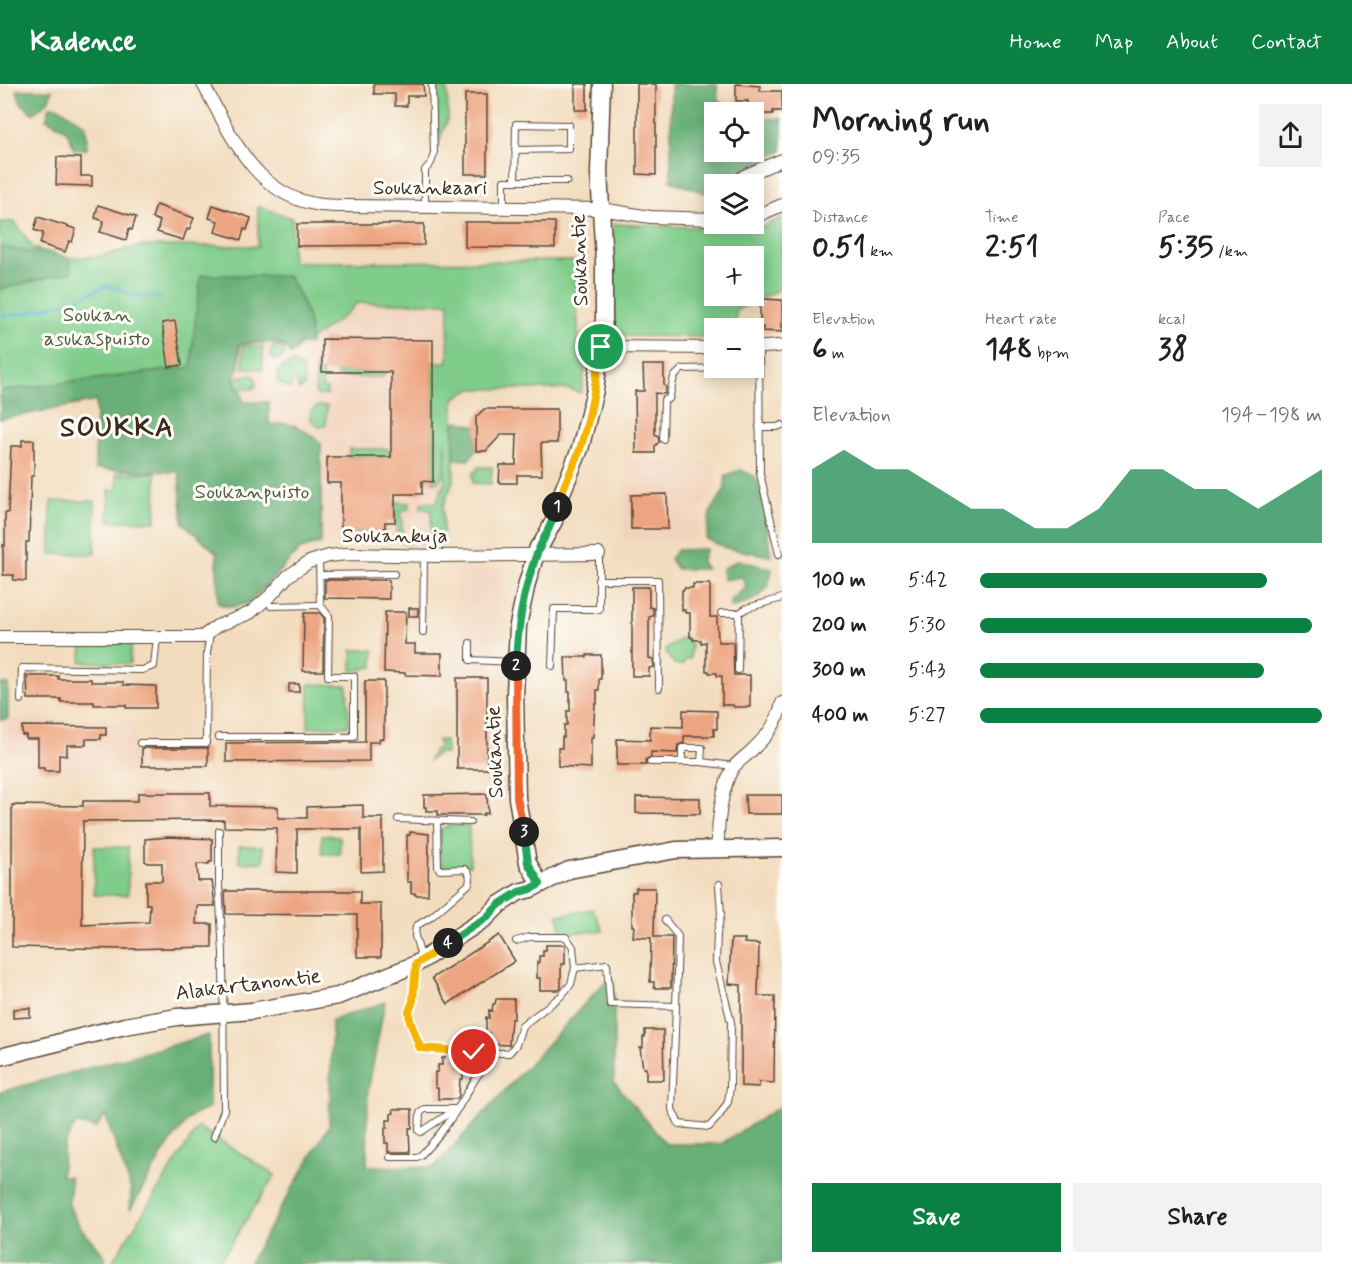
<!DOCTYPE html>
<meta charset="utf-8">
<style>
:root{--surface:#fff;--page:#f2f2f2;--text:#202124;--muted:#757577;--accent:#0b8043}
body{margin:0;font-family:Mynerve,sans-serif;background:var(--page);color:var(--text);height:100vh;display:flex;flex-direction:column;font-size:22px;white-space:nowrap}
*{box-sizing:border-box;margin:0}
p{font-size:20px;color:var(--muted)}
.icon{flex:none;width:33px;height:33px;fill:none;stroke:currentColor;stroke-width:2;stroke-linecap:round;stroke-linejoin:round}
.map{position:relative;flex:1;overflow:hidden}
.drawer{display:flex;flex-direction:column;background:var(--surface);width:570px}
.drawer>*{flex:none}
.buttons{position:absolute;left:704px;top:18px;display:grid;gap:12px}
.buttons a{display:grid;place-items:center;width:60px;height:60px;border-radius:0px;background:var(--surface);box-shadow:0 3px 15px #0003;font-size:30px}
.pin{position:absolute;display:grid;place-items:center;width:51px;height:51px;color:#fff;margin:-26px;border:3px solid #fff;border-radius:50%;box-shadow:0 2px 6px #0007}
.km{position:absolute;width:30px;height:30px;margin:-15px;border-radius:50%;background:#222;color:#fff;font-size:16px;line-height:30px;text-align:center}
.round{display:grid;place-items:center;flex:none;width:63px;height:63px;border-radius:0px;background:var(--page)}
.head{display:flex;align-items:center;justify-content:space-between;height:102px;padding:0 30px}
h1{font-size:33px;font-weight:700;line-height:45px}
.figures{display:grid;grid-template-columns:repeat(3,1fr);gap:9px;height:102px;padding:6px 30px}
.figures div{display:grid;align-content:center}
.figures b{font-size:30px;font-weight:700}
.figures small{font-size:16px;font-weight:400}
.figures p{font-size:16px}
.chart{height:168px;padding:12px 30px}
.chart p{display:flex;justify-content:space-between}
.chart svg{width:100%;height:108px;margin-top:6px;fill:var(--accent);opacity:.7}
.action{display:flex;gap:12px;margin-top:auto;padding:12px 30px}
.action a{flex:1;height:69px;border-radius:0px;background:var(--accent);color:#fff;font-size:24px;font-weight:700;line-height:69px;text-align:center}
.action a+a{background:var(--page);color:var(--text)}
ul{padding:0 30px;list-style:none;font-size:20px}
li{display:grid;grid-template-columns:96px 72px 1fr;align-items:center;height:45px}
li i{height:15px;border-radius:8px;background:var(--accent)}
header{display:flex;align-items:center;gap:36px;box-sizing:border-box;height:84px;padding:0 30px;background:var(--accent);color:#fff}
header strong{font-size:28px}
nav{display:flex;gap:33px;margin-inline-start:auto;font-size:21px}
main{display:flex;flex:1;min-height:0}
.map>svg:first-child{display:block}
.built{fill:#f2d4be}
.green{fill:#80cd8b;stroke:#5e7c54;stroke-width:1.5;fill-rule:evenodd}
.forest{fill:#68b077;stroke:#526d4a;stroke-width:1.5}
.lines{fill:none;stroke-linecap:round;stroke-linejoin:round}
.stream{stroke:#49b1c7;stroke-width:3}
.building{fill:#eda480}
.lane-casing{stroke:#564536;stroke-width:8}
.street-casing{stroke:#564536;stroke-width:14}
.secondary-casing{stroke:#564536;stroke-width:19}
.lane{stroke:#fff;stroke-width:6}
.street{stroke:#fff;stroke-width:12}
.secondary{stroke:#fff;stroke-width:16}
.split-1-casing{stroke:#fff;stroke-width:12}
.split-2-casing{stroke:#fff;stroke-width:12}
.split-3-casing{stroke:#fff;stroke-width:12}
.split-4-casing{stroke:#fff;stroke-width:12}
.split-5-casing{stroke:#fff;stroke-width:12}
.split-1{stroke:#f5b400;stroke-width:8}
.split-2{stroke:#22a559;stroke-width:8}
.split-3{stroke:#f0652b;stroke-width:8}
.split-4{stroke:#22a559;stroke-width:8}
.split-5{stroke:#f5b400;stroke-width:8}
.labels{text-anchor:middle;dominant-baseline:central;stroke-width:6;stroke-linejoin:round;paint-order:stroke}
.street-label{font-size:21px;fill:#3b2a1e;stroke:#fdfcf7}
.park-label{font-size:21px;fill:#505b3f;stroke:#fdfcf7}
.district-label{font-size:27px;font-weight:bold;letter-spacing:1.5px;fill:#3b2a1e;stroke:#fdfcf7}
</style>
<header>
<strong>Kadence</strong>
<nav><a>Home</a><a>Map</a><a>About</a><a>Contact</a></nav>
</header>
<main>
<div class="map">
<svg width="782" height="1180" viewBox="0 0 782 1180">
<rect width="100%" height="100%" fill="#fdfcf7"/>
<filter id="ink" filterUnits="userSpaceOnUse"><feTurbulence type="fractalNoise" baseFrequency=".0167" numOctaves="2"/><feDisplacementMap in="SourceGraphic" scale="12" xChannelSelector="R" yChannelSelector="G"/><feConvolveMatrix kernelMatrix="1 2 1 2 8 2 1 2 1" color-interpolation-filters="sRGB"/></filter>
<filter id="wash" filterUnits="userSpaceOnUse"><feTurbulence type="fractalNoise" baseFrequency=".008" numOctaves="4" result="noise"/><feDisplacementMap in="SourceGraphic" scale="24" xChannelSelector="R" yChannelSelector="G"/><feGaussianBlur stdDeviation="1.35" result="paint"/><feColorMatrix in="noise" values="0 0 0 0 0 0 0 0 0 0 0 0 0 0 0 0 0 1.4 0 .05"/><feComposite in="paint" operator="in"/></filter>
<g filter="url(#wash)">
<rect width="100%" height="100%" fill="#f2dcbd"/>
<!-- built -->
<g class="built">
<path d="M357,219H449L445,398L435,420V461H404L396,457L321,459V359L295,341L283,339L269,341L243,318L239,307L235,303V290L239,283V260L279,259L286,262L290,270L298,259L310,256L321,249L345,231Z"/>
<path d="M626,374L716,379V402L703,420L699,455L622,457Z"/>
<path d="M455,483L503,484L493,587V690L454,689Z"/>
<path d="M8,635L136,636L137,689L8,688Z"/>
</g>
<!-- green -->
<g class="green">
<path d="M436,0H447L448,34L437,64Z"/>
<path d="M258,122L292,134V178L576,177L579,272L585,285L581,309L568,305H472L454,314V395L443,422V461L423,460L420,459L421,456H431V426L421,425V420L422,418L436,419L445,398L446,358C444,371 448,387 438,398H433V278H448L449,219H357L345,231L310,256V260H299L298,264L290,271C285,253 255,260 240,260L239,283L235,290V303L241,308L243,318H269V341C295,337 302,344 321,359V459C314,461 304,462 299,467C277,484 250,537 218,519L217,469L183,439L179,388L95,385L96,317L0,335V138H15L33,164L69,174L101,172L141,162H258Z"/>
<path d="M782,134V204L736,226V244H714V253L623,252L613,244V140L720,144L763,143ZM714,172H753V212H714Z"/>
<path d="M243,262L263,263V285L243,284Z"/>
<circle cx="277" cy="269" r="7"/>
<path d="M292,279L303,284L304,302L301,305H298L297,297L290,298V304L284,302L277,297C276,287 283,281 292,279Z"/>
<path d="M316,279L317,288H322V304L327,305V311H317L315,307Z"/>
<path d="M337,288H385L383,293H337Z"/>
<path d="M253,291L256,295V301L253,305H239L236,302V296L240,292Z"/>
<path d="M318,322H327L326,341L320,343C313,340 309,335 311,327Z"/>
<path d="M349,365H388L391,367V373H349Z"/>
<path d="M477,383H492L491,400L473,399V388H477Z"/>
<path d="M117,389H156V437H109V406H117Z"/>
<rect x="51" y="417" width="44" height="53"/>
<path d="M395,418L410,419L409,425L402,426V456H409V460H405L397,455Z"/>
<path d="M341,448H385V455L342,456Z"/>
<path d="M687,554L691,561L690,575H686L683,581L674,580L666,569V565L680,555Z"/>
<path d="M82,557H131L130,580L81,578Z"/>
<path d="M352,566H374L373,583L352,587Z"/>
<path d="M309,600L347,601L349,642L308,644Z"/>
<path d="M438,656L445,657L446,670L440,669L429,676L434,665L439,666Z"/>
<path d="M450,741L469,742L470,781L444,783L440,778L439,746Z"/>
<path d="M322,751L340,752V770H322Z"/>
<path d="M239,762H263V778L239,779Z"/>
<rect x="94" y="763" width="34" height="48"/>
<path d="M593,825L603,847L562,849L558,831Z"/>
<path d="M198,1043L275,1091L218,1180H115L112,1178Z"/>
</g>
<!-- forest -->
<g class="forest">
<path d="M671,0H717L718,14L729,28H714V68H753V34L782,35V67L734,88L725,100H714V112L671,97Z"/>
<path d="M17,6H53L48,17L33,30L20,18Z"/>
<path d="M50,22L59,23L86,42L87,65L74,66C68,45 66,44 46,35Z"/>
<path d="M0,163L30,168L45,167L69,174L72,188L0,205Z"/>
<path d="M201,191L288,192C301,214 312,233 310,260H299L298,264L290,271C286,253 255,259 239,260V283L235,290V303L241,308L243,318H269V341C296,337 300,343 321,359V459L300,465L249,519C239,522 228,524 218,519L217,469L183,439L179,388L95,385L96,317L0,335V307L191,283L193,256Z"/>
<path d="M458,337L476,342V367L468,376L454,375V338Z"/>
<path d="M741,386L755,393L762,409L771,472L726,464L706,455L710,429L724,407L726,391Z"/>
<path d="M706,465L701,478L706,485H677L670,475L677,466Z"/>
<path d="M738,476L772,485C770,512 754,517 731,524L730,517L746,503L742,493L723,496L722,485Z"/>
<path d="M0,600H8V635L0,636Z"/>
<path d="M614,897V998L666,1060H721L782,1021V1180H248L329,1042L332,936L385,918L368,1007L367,1082L434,1083L604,899Z"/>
<path d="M209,951V1024L190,1033L165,1066L130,1126L131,1105L105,1031L96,1044L76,1040L64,1061L61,1092H69C74,1106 67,1110 69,1120C74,1140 92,1156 105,1172V1180H0V1008Z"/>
</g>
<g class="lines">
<!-- stream -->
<path class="stream" d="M0,232L28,229L82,213L106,202L118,204L130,211L161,213"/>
</g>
<g id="blocks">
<!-- building -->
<g class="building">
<path d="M374,0H423L424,12H407V22H395V10H374Z"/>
<rect x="575" y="0" width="12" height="26"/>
<path d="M637,0H656V91L637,90Z"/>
<path d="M736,0L760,2V7H782V27H773V30H753L752,21H748V17H736Z"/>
<rect x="465" y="10" width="22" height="80"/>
<path d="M57,73L81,74V92H92V102L56,101Z"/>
<path d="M98,121L136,133L132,146L129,145L126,156L100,148L104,137L95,134Z"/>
<path d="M156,121L194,134L189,146L187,145L183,156L157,148L160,137L152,134Z"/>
<path d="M213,121L251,134L247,146L244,145L241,156L215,148L218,137L209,134Z"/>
<path d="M38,133L76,145L72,158L69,157L65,168L40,160L43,149L34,146Z"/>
<path d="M465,138H555V164L465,163Z"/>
<path d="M297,140H424V161L297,162Z"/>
<path d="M763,215L782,216V248L762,247L763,243H760V221H763Z"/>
<path d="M175,237L182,281L169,283L162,239Z"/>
<path d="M322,255L433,256V398L422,397V410H395V438H385V448H341V399H327V373H391V288H322Z"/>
<path d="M643,281H664V301L666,303L665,310L655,309V350L658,352L659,358L655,362V369H636L635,307H644Z"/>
<path d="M484,325H557V359H541L542,391H517V399H499L500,381H516L517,350H502L486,367H476V333Z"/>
<path d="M22,356H34V392H31L29,458H26V497L13,496L14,491H3V461L5,462V429H8L11,362H22Z"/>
<path d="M667,410L668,445H631V411Z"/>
<path d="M325,496H389V515L325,514Z"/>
<path d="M693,500H710V533H717L718,558H733L734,591H750V623H734L733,621H722V592H717V589H709V587H706V558L701,559V556H693V554L690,553V529H685V526H682V506H684V504H693Z"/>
<path d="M632,503H649V523L653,524V532L649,533V574L653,575L654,583L649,584V592H632Z"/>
<rect x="409" y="524" width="9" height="8"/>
<path d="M385,528H406L405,560H415V569H442V592L405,591V589L384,588Z"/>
<path d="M304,529H320L324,534L323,587H303Z"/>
<path d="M587,571H601V595H599V606H597V620H595L593,653H591V684L558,682V664H562V653H564V641H567V627H570V608H568V597H566L565,573H587Z"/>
<path d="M27,592H58V595H91V598H123V601L156,602V624H126V621H94V618H61V615H28Z"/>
<rect x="457" y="594" width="30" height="91"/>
<path d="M365,597H384V654L379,655V658H369V677L226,678V659L365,658Z"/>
<rect x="289" y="600" width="10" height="8"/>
<path d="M683,626L717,627V645H714V652H684V659L678,661L677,669L651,668V673L645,676L646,681H617V655L650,656V642L683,643Z"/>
<path d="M22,642L106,643V651H101V655H86V661H67V672L59,671V687H44V684H38V655H26V651H22Z"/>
<rect x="142" y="664" width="66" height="18"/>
<path d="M138,709H210V722L278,723V734H307V723L363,721V734H383V787L361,788V745H297V789L276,788L277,744L224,743V736L83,737L82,841L149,838L150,820H146V797H162V779H148L145,777V755L169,753L212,755V778H209V780H197L198,797H212L215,822H197L196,840H212V863L124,865L12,863V721L83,722V717H138Z"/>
<path d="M487,710L488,729H484V731H438V727H426V723H424V711Z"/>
<path d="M745,711H782V730H746Z"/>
<path d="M636,713L700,714V730L636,729Z"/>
<path d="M410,748L429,750L428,811H415V809H411V798H407V751H410Z"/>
<path d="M636,804H655L654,853H672L671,904H654V898H650L651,854L633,853L634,842H632V808H636Z"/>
<path d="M225,807H360V820H381V873H357V831L226,830Z"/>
<path d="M499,851L515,877L448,920L432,894Z"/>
<path d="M731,855H745L744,859L759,860L758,912H775L774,999L759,998V1003L741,1002V901L729,900Z"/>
<path d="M546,861H565V880H561V904L559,906H540V894H537V878H539V872H543V866H546Z"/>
<path d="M496,915H514V935H511L509,961L489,960V949H486V933L489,934V926L492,927L493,920H495Z"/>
<path d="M30,924V933L13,934V925Z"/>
<path d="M645,946H663L664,996H646V984H643L640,964H643V953H645Z"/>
<path d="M445,971L463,972V995H460L459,1011L457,1015H438V1004H435V988H438V981H442V974H445Z"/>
<path d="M393,1025H412V1044H409L410,1068H388V1059H385V1043L387,1044V1036H391V1030L394,1029Z"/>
</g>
</g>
</g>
<g filter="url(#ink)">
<use href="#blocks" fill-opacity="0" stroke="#564536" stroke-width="1.5"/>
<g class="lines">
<!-- lane casing -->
<g class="lane-casing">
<g id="lane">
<path d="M515,97L516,40L569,41V65L515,66"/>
<path d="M425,123V86L431,79L434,70L432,0"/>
<path d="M504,124V97H567"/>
<path d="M759,264L760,390L779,470"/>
<path d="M759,343H777L782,341"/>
<path d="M663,355L664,316L669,315L674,293L682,285L727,284"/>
<path d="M320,491L394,490"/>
<path d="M598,496H658L659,604"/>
<path d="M271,522L320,521"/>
<path d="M721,529H739L747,524L782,514"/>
<path d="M423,548L424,472"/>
<path d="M470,559V576L515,578"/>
<path d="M552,582L554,525H599V470"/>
<path d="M738,586L739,529"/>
<path d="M21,616L22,584L142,586L154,582L157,553"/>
<path d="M219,653H354V592H328L329,532L320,521L319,475"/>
<path d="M140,659H206L207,568L210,550"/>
<path d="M650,678H701L734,682"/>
<path d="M682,678V664H702L701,678"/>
<path d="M398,735L470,738"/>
<path d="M665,836L678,852L676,922"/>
<path d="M516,857L530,853H566L573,863L575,884"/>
<path d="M422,876L415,852L416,842L431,833L469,800C471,794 470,789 465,785L440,786L438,783L437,737"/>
<path d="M416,884L413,917L409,928L410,937L420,964L491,969"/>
<path d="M456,1025H425L420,1029L419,1047L421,1048L456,1025L459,1023"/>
<path d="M214,1053L224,1026L223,869L219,802V747"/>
<path d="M390,1073H417L421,1071C446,1045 456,1028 474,997C481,985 486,984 491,969H509L516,961L522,942L561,912L571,900L575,884L607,880L610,920L676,922L672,1025L679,1040L709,1043L719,1032L728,1018L730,1003L731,938L716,878L717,849L721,831L719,800"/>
</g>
</g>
<!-- street casing -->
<g class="street-casing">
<g id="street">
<path d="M203,0C230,48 253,109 315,120C325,122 336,122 347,122L601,125L650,133L714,135"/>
<path d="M733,100L744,92L782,76"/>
<path d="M753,131H759L782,121"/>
<path d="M601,263L714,264"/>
<path d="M753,264L778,262"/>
<path d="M0,553H202L217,542L250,529L271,511L288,492L309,478L329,472L347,470L438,472L599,470"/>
<path d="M718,765C717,742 721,704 733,684C737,678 745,673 750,668C767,652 776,642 782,619"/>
</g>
</g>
<!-- secondary casing -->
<g class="secondary-casing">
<g id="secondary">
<path d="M538,463L527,499L518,541L515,610L517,714L528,779L540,800"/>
<path d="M535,472L554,437L559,416L580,365L595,306L601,263L604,235V178L599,88L602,0"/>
<path d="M0,973L125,942L177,933L252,927L338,912L416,880L486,834L500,820L519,808L531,805L569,786L676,766L782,764"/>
</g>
</g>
<!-- lane -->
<use href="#lane" class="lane"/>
<!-- street -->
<use href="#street" class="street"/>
<!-- secondary -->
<use href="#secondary" class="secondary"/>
</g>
</g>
<g class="lines" filter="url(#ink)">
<!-- split-1 casing -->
<g class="split-1-casing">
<path id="split-1" d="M557,423C562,403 573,385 580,365C591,332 596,297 601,263"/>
</g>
<!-- split-2 casing -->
<g class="split-2-casing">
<path id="split-2" d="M516,582C517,546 523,509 535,475C541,457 552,442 557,423"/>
</g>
<!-- split-3 casing -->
<g class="split-3-casing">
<path id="split-3" d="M516,582L517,714L524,748"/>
</g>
<!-- split-4 casing -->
<g class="split-4-casing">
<path id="split-4" d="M448,859L486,834L500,820L519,808L531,805L540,800L528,779L524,748"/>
</g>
<!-- split-5 casing -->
<g class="split-5-casing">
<path id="split-5" d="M448,859L416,880L413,917L409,928L410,937L420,964L474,968"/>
</g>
<!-- split-1 -->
<use href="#split-1" class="split-1"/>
<!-- split-2 -->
<use href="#split-2" class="split-2"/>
<!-- split-3 -->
<use href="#split-3" class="split-3"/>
<!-- split-4 -->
<use href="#split-4" class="split-4"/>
<!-- split-5 -->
<use href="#split-5" class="split-5"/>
</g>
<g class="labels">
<!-- street labels -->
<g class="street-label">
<text x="430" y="104">Soukankaari</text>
<text transform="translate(580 176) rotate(-92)">Soukantie</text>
<text x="395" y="452">Soukankuja</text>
<text transform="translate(495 668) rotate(-92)">Soukantie</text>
<text transform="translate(248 901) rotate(-7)">Alakartanontie</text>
</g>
<!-- park labels -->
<g class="park-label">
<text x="97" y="231">Soukan<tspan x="97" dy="24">asukaspuisto</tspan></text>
<text x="252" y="408">Soukanpuisto</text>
</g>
<!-- district labels -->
<g class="district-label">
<text x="117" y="344">SOUKKA</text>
</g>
</g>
</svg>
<div class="buttons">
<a><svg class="icon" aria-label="locate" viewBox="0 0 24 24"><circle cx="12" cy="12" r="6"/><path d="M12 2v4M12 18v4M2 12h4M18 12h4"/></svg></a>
<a><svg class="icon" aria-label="layers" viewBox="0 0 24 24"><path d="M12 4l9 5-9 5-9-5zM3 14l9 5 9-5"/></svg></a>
<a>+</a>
<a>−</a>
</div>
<div class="pin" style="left:601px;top:263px;background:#1e9e55"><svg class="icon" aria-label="arrive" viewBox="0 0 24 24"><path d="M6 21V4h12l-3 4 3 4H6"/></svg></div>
<div class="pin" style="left:474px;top:968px;background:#d93025"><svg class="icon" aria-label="check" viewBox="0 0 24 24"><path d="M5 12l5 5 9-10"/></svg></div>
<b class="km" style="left:557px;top:423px">1</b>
<b class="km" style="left:516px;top:582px">2</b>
<b class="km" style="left:524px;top:748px">3</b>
<b class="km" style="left:448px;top:859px">4</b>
</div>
<section class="drawer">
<div class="head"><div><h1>Morning run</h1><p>09:35</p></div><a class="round"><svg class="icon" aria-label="share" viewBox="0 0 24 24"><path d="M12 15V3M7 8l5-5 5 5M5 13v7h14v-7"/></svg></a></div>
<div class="figures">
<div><p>Distance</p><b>0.51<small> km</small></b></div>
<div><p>Time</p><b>2:51</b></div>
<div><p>Pace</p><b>5:35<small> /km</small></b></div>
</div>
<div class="figures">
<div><p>Elevation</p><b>6<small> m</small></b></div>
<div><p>Heart rate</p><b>148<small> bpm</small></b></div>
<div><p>kcal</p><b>38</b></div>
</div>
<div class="chart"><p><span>Elevation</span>194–198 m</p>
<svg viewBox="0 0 160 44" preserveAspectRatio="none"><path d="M0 44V14L10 6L20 14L30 14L40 22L50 30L60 30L70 38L80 38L90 30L100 14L110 14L120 22L130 22L140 30L150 22L160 14V44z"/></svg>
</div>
<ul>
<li><b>100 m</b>5:42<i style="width:84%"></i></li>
<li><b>200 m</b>5:30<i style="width:97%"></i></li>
<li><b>300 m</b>5:43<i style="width:83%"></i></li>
<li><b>400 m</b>5:27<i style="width:100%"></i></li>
</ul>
<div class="action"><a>Save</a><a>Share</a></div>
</section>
</main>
